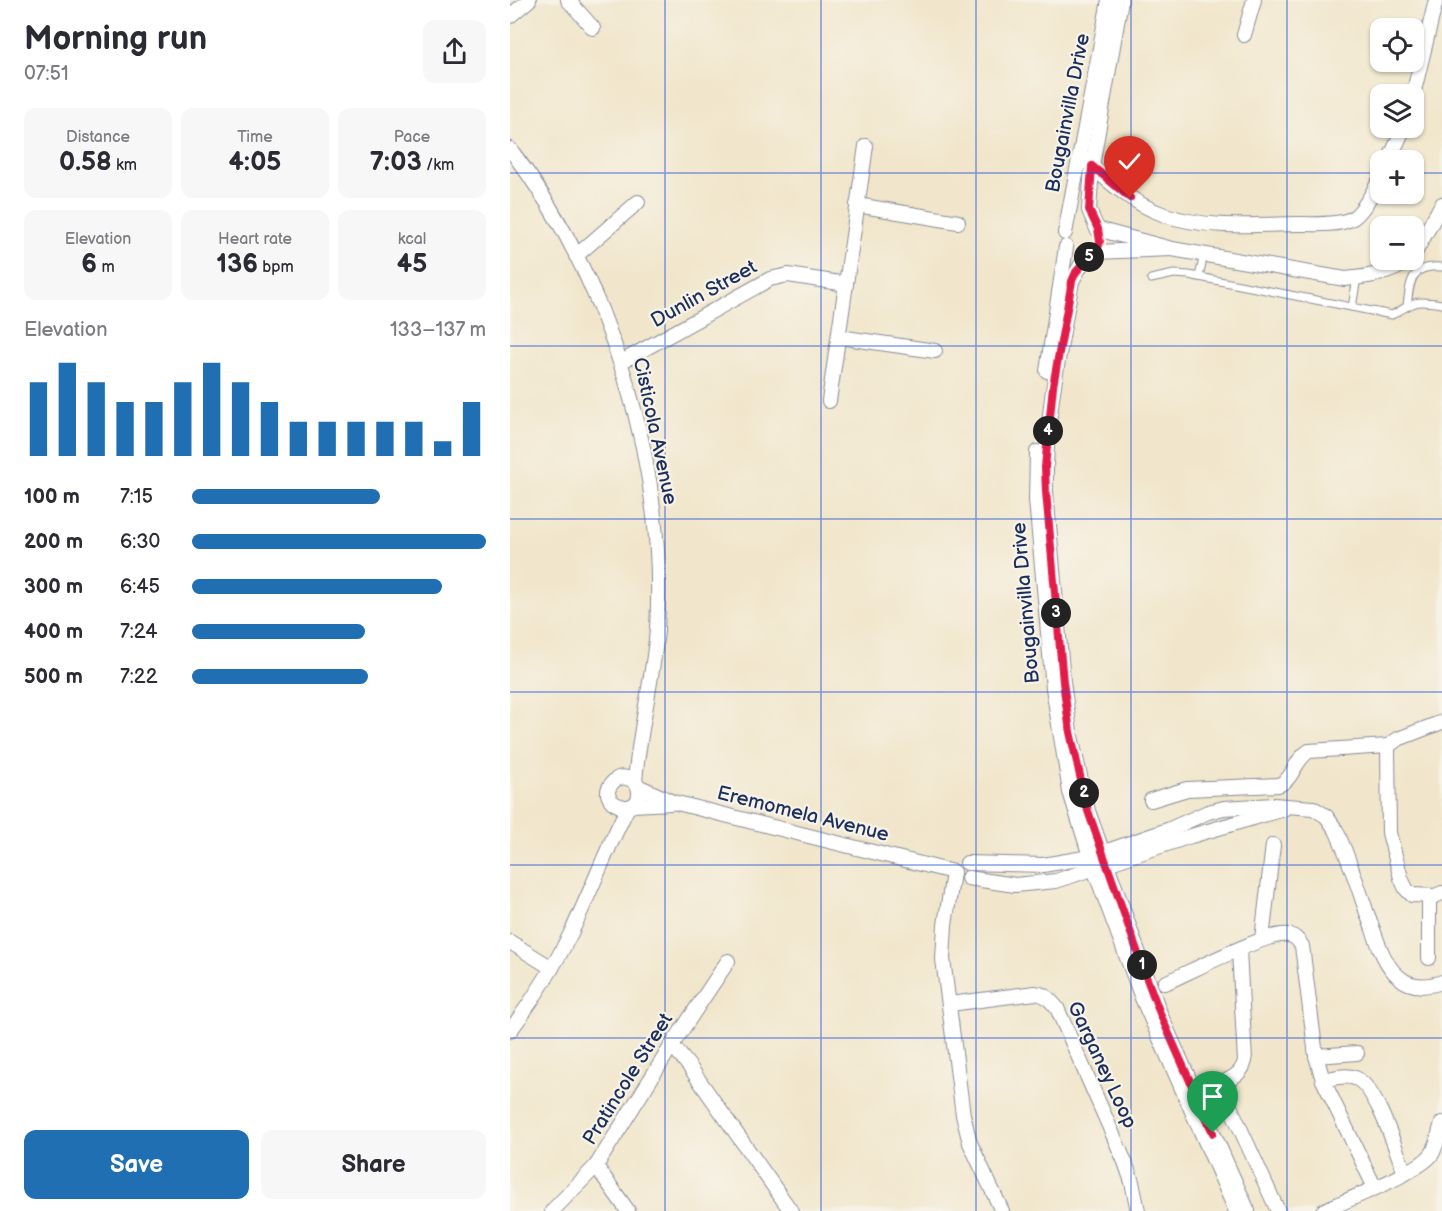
<!DOCTYPE html>
<meta charset="utf-8">
<style>
:root{--surface:#fff;--page:#f7f7f7;--text:#2b2b33;--muted:#7c7c81;--accent:#1f6fb2}
body{margin:0;font-family:"Balsamiq Sans",sans-serif;background:var(--page);color:var(--text);height:100vh;display:flex;flex-direction:column;font-size:22px;white-space:nowrap}
*{box-sizing:border-box;margin:0}
p{font-size:20px;color:var(--muted)}
.icon{flex:none;width:33px;height:33px;fill:none;stroke:currentColor;stroke-width:2;stroke-linecap:round;stroke-linejoin:round}
.map{position:relative;flex:1;overflow:hidden}
.sheet{display:flex;flex-direction:column;background:var(--surface);width:510px}
.sheet>*{flex:none}
.buttons{position:absolute;left:860px;top:18px;display:grid;gap:12px}
.buttons a{display:grid;place-items:center;width:54px;height:54px;border-radius:12px;background:var(--surface);box-shadow:0 2px 4px #0004;font-size:30px}
.pin{position:absolute;display:grid;place-items:center;width:51px;height:51px;color:#fff;margin:-62px -26px;border-radius:50% 50% 50% 0;rotate:-45deg;box-shadow:0 0 6px #0007}
.pin .icon{rotate:45deg}
.km{position:absolute;width:30px;height:30px;margin:-15px;border-radius:50%;background:#222;color:#fff;font-size:16px;line-height:30px;text-align:center}
.round{display:grid;place-items:center;flex:none;width:63px;height:63px;border-radius:12px;background:var(--page)}
.overview{display:flex;align-items:center;justify-content:space-between;height:102px;padding:0 24px}
h1{font-size:33px;font-weight:700;line-height:45px}
.stats{display:grid;grid-template-columns:repeat(3,1fr);gap:9px;height:102px;padding:6px 24px}
.stats div{display:grid;align-content:center;border-radius:12px;background:var(--page);text-align:center}
.stats b{font-size:26px;font-weight:700}
.stats small{font-size:16px;font-weight:400}
.stats p{font-size:16px}
.chart{height:168px;padding:12px 24px}
.chart p{display:flex;justify-content:space-between}
.chart svg{width:100%;height:108px;margin-top:6px;stroke:var(--accent);stroke-width:6}
.primary-button{display:flex;gap:12px;margin-top:auto;padding:12px 24px}
.primary-button a{flex:1;height:69px;border-radius:12px;background:var(--accent);color:#fff;font-size:24px;font-weight:700;line-height:69px;text-align:center}
.primary-button a+a{background:var(--page);color:var(--text)}
ul{padding:0 24px;list-style:none;font-size:20px}
li{display:grid;grid-template-columns:96px 72px 1fr;align-items:center;height:45px}
li i{height:15px;border-radius:8px;background:var(--accent)}
main{display:flex;flex:1;min-height:0}
.map>svg:first-child{display:block}
.lines{fill:none;stroke-linecap:round;stroke-linejoin:round}
.service-casing{stroke:#868a94;stroke-width:9}
.minor-casing{stroke:#868a94;stroke-width:16}
.service{stroke:#fff;stroke-width:7}
.minor{stroke:#fff;stroke-width:14}
.route-casing{stroke:#fff;stroke-width:12}
.route{stroke:#e11d48;stroke-width:8}
.grid{fill:none;stroke:#1d4ed8;stroke-width:1.5;stroke-opacity:0.55}
.labels{text-anchor:middle;dominant-baseline:central;stroke-width:4.5;stroke-linejoin:round;paint-order:stroke}
.street-label{font-size:20px;fill:#1b2f5e;stroke:#f7f3e8}
</style>
<main>
<section class="sheet">
<div class="overview"><div><h1>Morning run</h1><p>07:51</p></div><a class="round"><svg class="icon" aria-label="share" viewBox="0 0 24 24"><path d="M12 15V3M7 8l5-5 5 5M5 13v7h14v-7"/></svg></a></div>
<div class="stats">
<div><p>Distance</p><b>0.58<small> km</small></b></div>
<div><p>Time</p><b>4:05</b></div>
<div><p>Pace</p><b>7:03<small> /km</small></b></div>
</div>
<div class="stats">
<div><p>Elevation</p><b>6<small> m</small></b></div>
<div><p>Heart rate</p><b>136<small> bpm</small></b></div>
<div><p>kcal</p><b>45</b></div>
</div>
<div class="chart"><p><span>Elevation</span>133–137 m</p>
<svg viewBox="0 0 160 44" preserveAspectRatio="none"><path d="M5 44V14M15 44V6M25 44V14M35 44V22M45 44V22M55 44V14M65 44V6M75 44V14M85 44V22M95 44V30M105 44V30M115 44V30M125 44V30M135 44V30M145 44V38M155 44V22"/></svg>
</div>
<ul>
<li><b>100 m</b>7:15<i style="width:64%"></i></li>
<li><b>200 m</b>6:30<i style="width:100%"></i></li>
<li><b>300 m</b>6:45<i style="width:85%"></i></li>
<li><b>400 m</b>7:24<i style="width:59%"></i></li>
<li><b>500 m</b>7:22<i style="width:60%"></i></li>
</ul>
<div class="primary-button"><a>Save</a><a>Share</a></div>
</section>
<div class="map">
<svg width="932" height="1211" viewBox="0 0 932 1211">
<rect width="100%" height="100%" fill="#f7f3e8"/>
<filter id="ink" filterUnits="userSpaceOnUse"><feTurbulence type="fractalNoise" baseFrequency=".0167" numOctaves="2"/><feDisplacementMap in="SourceGraphic" scale="12" xChannelSelector="R" yChannelSelector="G"/><feConvolveMatrix kernelMatrix="1 2 1 2 8 2 1 2 1" color-interpolation-filters="sRGB"/></filter>
<filter id="wash" filterUnits="userSpaceOnUse"><feTurbulence type="fractalNoise" baseFrequency=".008" numOctaves="4" result="noise"/><feDisplacementMap in="SourceGraphic" scale="24" xChannelSelector="R" yChannelSelector="G"/><feGaussianBlur stdDeviation="1.35" result="paint"/><feColorMatrix in="noise" values="0 0 0 0 0 0 0 0 0 0 0 0 0 0 0 0 0 1.4 0 .05"/><feComposite in="paint" operator="in"/></filter>
<g filter="url(#wash)">
<rect width="100%" height="100%" fill="#f1e6cb"/>
</g>
<g filter="url(#ink)">
<g class="lines">
<!-- service casing -->
<g class="service-casing">
<g id="service">
<path d="M689,277L694,254"/>
<path d="M641,279L664,274L679,275L882,315C907,301 903,300 932,304"/>
<path d="M897,306C900,281 901,264 932,267"/>
<path d="M842,307L847,278"/>
</g>
</g>
<!-- minor casing -->
<g class="minor-casing">
<g id="minor">
<path d="M58,0L83,28"/>
<path d="M611,0L582,166L579,210L587,229L662,249L835,279C856,277 882,274 899,260"/>
<path d="M0,16L19,0"/>
<path d="M734,35L744,0"/>
<path d="M903,95L926,0"/>
<path d="M0,149C100,279 157,466 147,629C143,681 129,730 125,782"/>
<path d="M570,155C594,178 622,204 655,215C696,229 743,225 786,224C801,224 827,226 841,219C852,214 864,190 870,179"/>
<path d="M879,160L894,128"/>
<path d="M347,205L448,222"/>
<path d="M555,233L599,0"/>
<path d="M662,249L584,252L572,263L562,281C550,351 534,421 536,492L553,682L560,732L578,811L651,1016L738,1211"/>
<path d="M66,256L128,202"/>
<path d="M903,256L932,204"/>
<path d="M329,337L425,351"/>
<path d="M111,362L260,279L278,275L336,284"/>
<path d="M537,371L556,247"/>
<path d="M319,401L356,146"/>
<path d="M527,452L526,500L543,688L560,792L584,869L632,998L726,1211"/>
<path d="M878,746L879,833L891,878L896,889L902,895L925,896L932,893"/>
<path d="M128,786C137,823 80,804 104,781C112,774 122,778 128,786L163,802L443,872"/>
<path d="M641,800L677,789L768,785C784,780 783,761 799,751L878,746L888,739L932,722"/>
<path d="M123,805L161,803"/>
<path d="M457,863L533,865L580,857L660,829L698,812L714,808L763,805L803,808L816,816L826,830C839,858 848,887 858,916C866,936 872,963 889,977C901,988 917,987 932,982"/>
<path d="M443,873L435,925L433,959L453,1115L460,1143L492,1211"/>
<path d="M458,878L505,885L546,881L681,836L774,809"/>
<path d="M752,939L763,845"/>
<path d="M0,942L42,968"/>
<path d="M729,950L735,1061C732,1072 726,1076 716,1081L714,1093L768,1211"/>
<path d="M919,958V896"/>
<path d="M655,983C678,973 758,931 778,935C785,936 788,940 792,946L806,1056L813,1080L865,1188"/>
<path d="M440,1004L525,993C536,994 540,1000 547,1008L615,1162L622,1182L628,1211"/>
<path d="M0,1031C23,1000 44,967 61,933C81,891 97,848 118,807"/>
<path d="M162,1045L179,1066L281,1211"/>
<path d="M806,1056L847,1053"/>
<path d="M813,1080C824,1078 835,1074 845,1078C866,1085 886,1151 895,1173"/>
<path d="M86,1166L118,1211"/>
<path d="M42,1211L86,1166L162,1045L218,961"/>
<path d="M813,1211C836,1200 908,1173 922,1154C927,1146 929,1132 932,1123"/>
</g>
</g>
<!-- service -->
<use href="#service" class="service"/>
<!-- minor -->
<use href="#minor" class="minor"/>
</g>
</g>
<g class="lines" filter="url(#ink)">
<!-- route casing -->
<g class="route-casing">
<path id="route" d="M620,198L582,166L579,210L588,229L590,242L588,248L566,272L562,281L543,386L535,467L536,492L553,682L560,732L578,811L637,979L651,1016L703,1133"/>
</g>
<!-- route -->
<use href="#route" class="route"/>
</g>
<!-- grid -->
<path class="grid" d="M155,0V1211M311,0V1211M466,0V1211M621,0V1211M777,0V1211M0,173H870M903,173H932M0,346H932M0,519H932M0,692H932M0,865H932M0,1038H932"/>
<g class="labels">
<!-- street labels -->
<g class="street-label">
<text transform="translate(558 113) rotate(-79)">Bougainvilla Drive</text>
<text transform="translate(194 294) rotate(-29)">Dunlin Street</text>
<text transform="translate(145 431) rotate(78)">Cisticola Avenue</text>
<text transform="translate(516 603) rotate(-95)">Bougainvilla Drive</text>
<text transform="translate(293 814) rotate(14)">Eremomela Avenue</text>
<text transform="translate(592 1065) rotate(65)">Garganey Loop</text>
<text transform="translate(118 1079) rotate(-58)">Pratincole Street</text>
</g>
</g>
</svg>
<div class="buttons">
<a><svg class="icon" aria-label="locate" viewBox="0 0 24 24"><circle cx="12" cy="12" r="6"/><path d="M12 2v4M12 18v4M2 12h4M18 12h4"/></svg></a>
<a><svg class="icon" aria-label="layers" viewBox="0 0 24 24"><path d="M12 4l9 5-9 5-9-5zM3 14l9 5 9-5"/></svg></a>
<a>+</a>
<a>−</a>
</div>
<div class="pin" style="left:703px;top:1133px;background:#1e9e55"><svg class="icon" aria-label="arrive" viewBox="0 0 24 24"><path d="M6 21V4h12l-3 4 3 4H6"/></svg></div>
<div class="pin" style="left:620px;top:198px;background:#d93025"><svg class="icon" aria-label="check" viewBox="0 0 24 24"><path d="M5 12l5 5 9-10"/></svg></div>
<b class="km" style="left:632px;top:965px">1</b>
<b class="km" style="left:574px;top:793px">2</b>
<b class="km" style="left:546px;top:613px">3</b>
<b class="km" style="left:538px;top:431px">4</b>
<b class="km" style="left:579px;top:257px">5</b>
</div>
</main>
